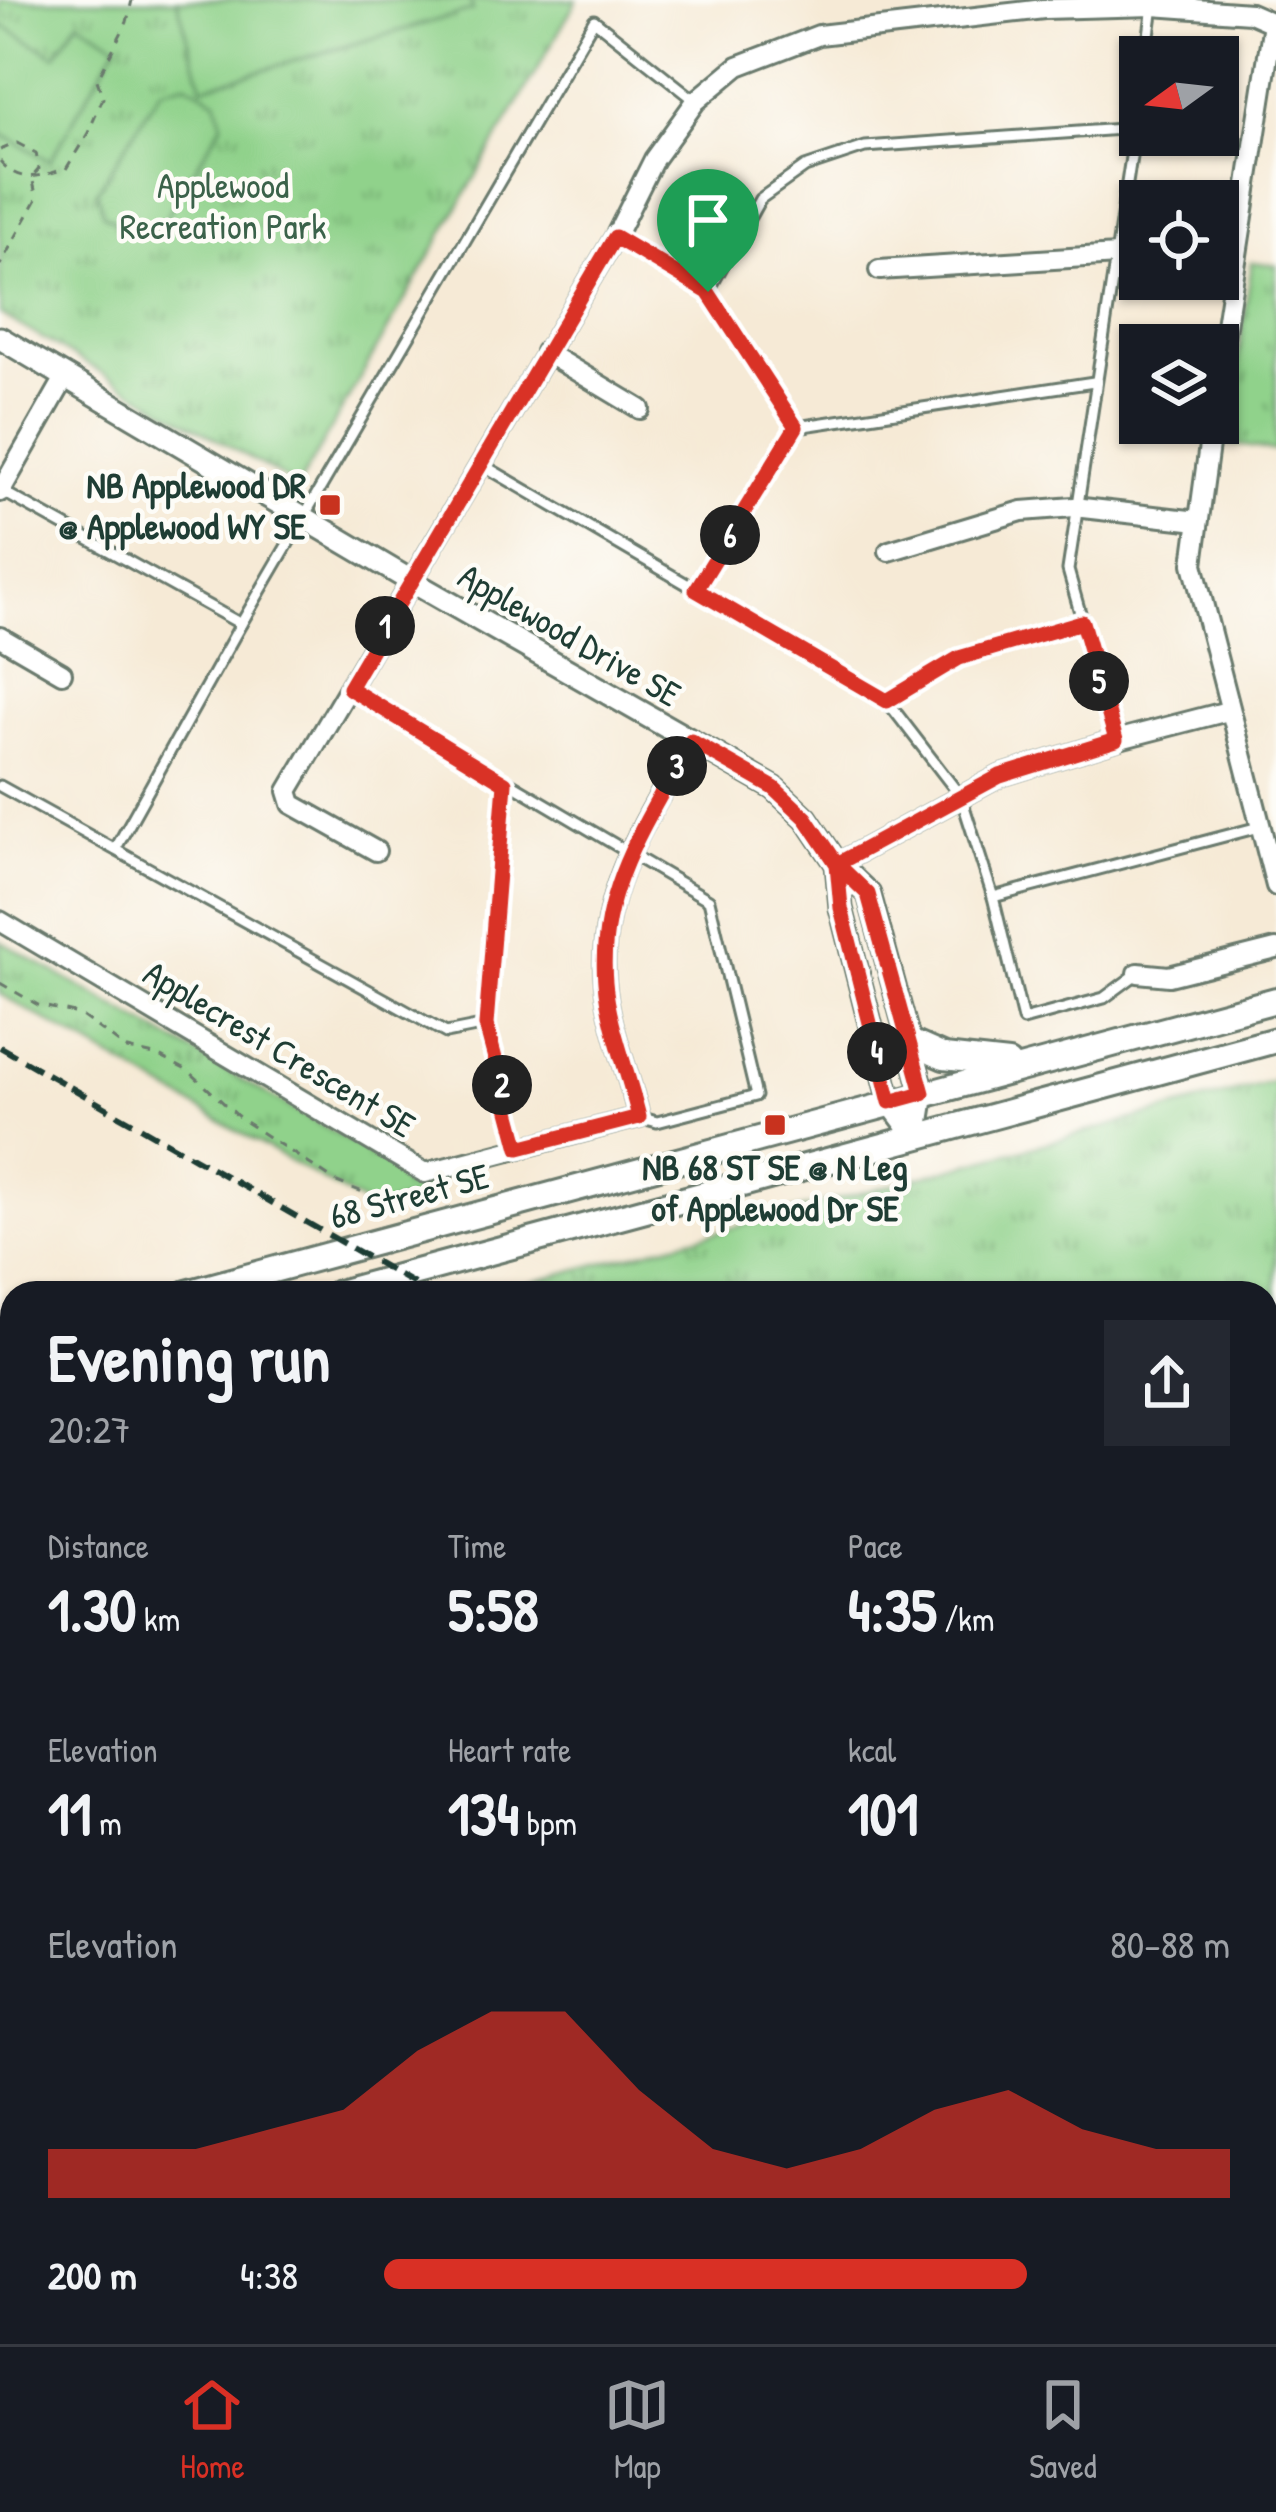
<!DOCTYPE html>
<meta charset="utf-8">
<style>
:root{--surface:#171b24;--page:#242831;--text:#f1f3f6;--muted:#9ea1a6;--line:#363941;--accent:#d93025}
body{margin:0;font-family:"Patrick Hand",sans-serif;background:var(--page);color:var(--text);height:100vh;display:flex;flex-direction:column;font-size:45px;white-space:nowrap}
*{box-sizing:border-box;margin:0}
p{font-size:39px;color:var(--muted)}
.icon{flex:none;width:66px;height:66px;fill:none;stroke:currentColor;stroke-width:2;stroke-linecap:round;stroke-linejoin:round}
.map{position:relative;flex:1;overflow:hidden}
.details{position:absolute;left:0px;top:1281px;width:1278px;height:1065px;display:flex;flex-direction:column;background:var(--surface);border-radius:36px 36px 0 0;box-shadow:0 3px 9px #0004}
.details>*{flex:none}
.needle{width:78px;rotate:255deg}
.tools{position:absolute;left:1119px;top:36px;display:grid;gap:24px}
.tools a{display:grid;place-items:center;width:120px;height:120px;border-radius:0px;background:var(--surface);box-shadow:0 3px 9px #0004;font-size:60px}
.pin{position:absolute;display:grid;place-items:center;width:102px;height:102px;color:#fff;margin:-123px -51px;border-radius:50% 50% 50% 0;rotate:-45deg;box-shadow:0 0 12px #0007}
.pin .icon{rotate:45deg}
.km{position:absolute;width:60px;height:60px;margin:-30px;border-radius:50%;background:#222;color:#fff;font-size:33px;line-height:60px;text-align:center}
.round{display:grid;place-items:center;flex:none;width:126px;height:126px;border-radius:0px;background:var(--page)}
.summary{display:flex;align-items:center;justify-content:space-between;height:204px;padding:0 48px}
h1{font-size:66px;font-weight:700;line-height:90px}
.figures{display:grid;grid-template-columns:repeat(3,1fr);gap:18px;height:204px;padding:12px 48px}
.figures div{display:grid;align-content:center}
.figures b{font-size:60px;font-weight:700}
.figures small{font-size:33px;font-weight:400}
.figures p{font-size:33px}
.chart{height:336px;padding:24px 48px}
.chart p{display:flex;justify-content:space-between}
.chart svg{width:100%;height:216px;margin-top:12px;fill:var(--accent);opacity:.7}
ul{padding:0 48px;list-style:none;font-size:39px}
li{display:grid;grid-template-columns:192px 144px 1fr;align-items:center;height:90px}
li i{height:30px;border-radius:15px;background:var(--accent)}
.menu{display:flex;justify-content:space-around;align-items:center;height:168px;border-top:3px solid var(--line);background:var(--surface);font-size:33px;color:var(--muted)}
.menu a{display:grid;justify-items:center;gap:6px}
.menu .selected{color:var(--accent)}
.map>svg:first-child{display:block}
.grass{fill:url(#grass-tufts);stroke:#588860;stroke-width:3}
.pitch{fill:#90d28b;stroke:#588860;stroke-width:3}
.lines{fill:none;stroke-linecap:round;stroke-linejoin:round}
.service-casing{stroke:#6a7a6d;stroke-width:15}
.minor-casing{stroke:#6a7a6d;stroke-width:24}
.tertiary-casing{stroke:#6a7a6d;stroke-width:27}
.secondary-casing{stroke:#6a7a6d;stroke-width:30}
.path{stroke:#6a7a6d;stroke-width:3;stroke-dasharray:9 9;stroke-linecap:butt}
.service{stroke:#fff;stroke-width:9}
.minor{stroke:#fff;stroke-width:18}
.tertiary{stroke:#fff;stroke-width:21}
.secondary{stroke:#fff;stroke-width:24}
.rail{stroke:#1f3d34;stroke-width:6;stroke-dasharray:18 9;stroke-linecap:butt}
.route-casing{stroke:#fff;stroke-width:24}
.route{stroke:#d93025;stroke-width:15}
.poi-dot{fill:#c8321e;stroke:#fdfcf7;stroke-width:4.5}
.labels{text-anchor:middle;dominant-baseline:central;stroke-width:9;stroke-linejoin:round;paint-order:stroke}
.park-label{font-size:36px;fill:#3b624a;stroke:#fdfcf7}
.poi-label{font-size:36px;font-weight:bold;fill:#1f3d34;stroke:#fdfcf7;text-anchor:end}
.street-label{font-size:36px;fill:#1f3d34;stroke:#fdfcf7}
</style>
<div class="map">
<svg width="1276" height="2344" viewBox="0 0 1276 2344">
<defs>
<pattern id="grass-tufts" width="24" height="20" patternUnits="userSpaceOnUse" patternTransform="scale(3)"><rect width="24" height="20" fill="#90d28b"/><path d="M3 7l-1-3M5 7V3M7 7l1-3M15 17l-1-3M17 17v-4M19 17l1-3" fill="none" stroke="#75ac72"/></pattern>
</defs>
<rect width="100%" height="100%" fill="#fdfcf7"/>
<filter id="ink" filterUnits="userSpaceOnUse"><feTurbulence type="fractalNoise" baseFrequency=".00833" numOctaves="2"/><feDisplacementMap in="SourceGraphic" scale="24" xChannelSelector="R" yChannelSelector="G"/><feConvolveMatrix kernelMatrix="1 2 1 2 8 2 1 2 1" color-interpolation-filters="sRGB"/></filter>
<filter id="wash" filterUnits="userSpaceOnUse"><feTurbulence type="fractalNoise" baseFrequency=".004" numOctaves="4" result="noise"/><feDisplacementMap in="SourceGraphic" scale="48" xChannelSelector="R" yChannelSelector="G"/><feGaussianBlur stdDeviation="2.7" result="paint"/><feColorMatrix in="noise" values="0 0 0 0 0 0 0 0 0 0 0 0 0 0 0 0 0 1.4 0 .05"/><feComposite in="paint" operator="in"/></filter>
<g filter="url(#wash)">
<rect width="100%" height="100%" fill="#f6ead6"/>
<!-- grass -->
<g class="grass">
<path d="M0,0H577L298,486L0,314Z"/>
<path d="M1252,262L1276,265V451L1226,443Z"/>
<path d="M0,941L436,1191L373,1209L0,994Z"/>
<path d="M1276,1081V1734L1266,1729V1293L494,1292Z"/>
</g>
<!-- pitch -->
<g class="pitch">
<path d="M177,0H470L473,10L202,87Z"/>
<path d="M78,21L117,44L50,161L0,133V27L2,25L55,56Z"/>
<path d="M186,83L216,100L222,124L160,227L139,235L103,214L97,192L160,90Z"/>
</g>
</g>
<g filter="url(#ink)">
<g class="lines">
<!-- service casing -->
<g class="service-casing">
<g id="service">
<path d="M1146,57L1153,6"/>
<path d="M615,237L708,292L797,427L696,590"/>
<path d="M708,292L760,199L805,167L865,147L1136,128"/>
<path d="M797,427L1094,382"/>
<path d="M481,464L887,701L961,797L993,897L1023,1020L1104,998L1138,973"/>
<path d="M0,490L241,624"/>
<path d="M351,689L709,900L756,1096L657,1122L639,1117"/>
<path d="M887,701L959,659L1082,622"/>
<path d="M1116,740L1068,570L1140,98"/>
<path d="M505,783L486,1025L519,1147"/>
<path d="M0,786L446,1033L486,1025"/>
<path d="M116,848L241,624L594,20L696,101"/>
<path d="M993,897L1259,827"/>
<path d="M0,1576L12,1572"/>
<path d="M0,1633L12,1678"/>
<path d="M1266,1869L1276,1875"/>
<path d="M1266,2160L1276,2166"/>
<path d="M190,2334L193,2344"/>
<path d="M990,2334V2344"/>
</g>
</g>
<!-- minor casing -->
<g class="minor-casing">
<g id="minor">
<path d="M879,270L1117,255L1140,258"/>
<path d="M545,352L640,409"/>
<path d="M1212,423L1193,564L1276,886"/>
<path d="M0,492L66,376"/>
<path d="M889,551L1022,511L1074,507L1198,521"/>
<path d="M0,637L62,673"/>
<path d="M376,851L292,804L288,791L615,237L654,159L696,101L738,66L819,35L1044,9L1153,6L1250,13L1273,23L1218,377"/>
<path d="M837,864L1000,776L1116,740L1228,711"/>
<path d="M0,921L425,1173L639,1117C629,1075 608,1023 605,982C597,890 648,818 691,741"/>
<path d="M1138,973L1169,976L1276,949"/>
<path d="M0,1440L12,1437"/>
<path d="M0,1966L12,1962"/>
<path d="M1266,2019L1276,2025"/>
<path d="M0,2104L12,2149"/>
<path d="M1266,2300L1276,2305"/>
<path d="M62,2334L65,2344"/>
<path d="M314,2334L317,2344"/>
<path d="M876,2334L878,2344"/>
<path d="M424,2344L463,2334"/>
</g>
</g>
<!-- tertiary casing -->
<g class="tertiary-casing">
<g id="tertiary">
<path d="M0,338L411,581L774,788L806,818L837,864L869,894L923,1093L916,1137"/>
<path d="M837,864L841,908L890,1102L916,1137"/>
</g>
</g>
<!-- secondary casing -->
<g class="secondary-casing">
<g id="secondary">
<path d="M910,1042L944,1057L1008,1064"/>
<path d="M187,1293L1276,1000"/>
<path d="M338,1293L1276,1040"/>
<path d="M0,1344L12,1341"/>
<path d="M0,1384L12,1380"/>
</g>
</g>
<!-- path -->
<g class="path">
<path d="M0,150L17,143L36,153L39,169L32,177L37,199L0,265"/>
<path d="M0,161C20,185 38,176 66,169L88,133L103,98L97,80L127,22L132,0"/>
<path d="M0,983L38,1005L79,1014L127,1049L159,1056L190,1072L241,1119L337,1182L381,1199L414,1189"/>
<path d="M556,2334L559,2344"/>
</g>
<!-- service -->
<use href="#service" class="service"/>
<!-- minor -->
<use href="#minor" class="minor"/>
<!-- tertiary -->
<use href="#tertiary" class="tertiary"/>
<!-- secondary -->
<use href="#secondary" class="secondary"/>
<!-- rail -->
<g class="rail">
<path d="M0,1047L430,1293"/>
<path d="M1266,1776L1276,1782"/>
</g>
</g>
</g>
<g class="lines" filter="url(#ink)">
<!-- route casing -->
<g class="route-casing">
<path id="route" d="M708,292L615,237L349,688L505,783L486,1025L519,1148L639,1117C629,1075 608,1023 605,982C597,890 649,818 691,741L774,788L806,818L837,864L868,894L923,1093L890,1102L841,908L837,864L1000,776L1116,740L1082,622L959,658L887,701L696,590L796,427L708,292"/>
</g>
<!-- route -->
<use href="#route" class="route"/>
</g>
<!-- markers -->
<g class="poi-dot">
<rect x="318" y="493" width="24" height="24" rx="6"/>
<rect x="763" y="1113" width="24" height="24" rx="6"/>
</g>
<g class="labels">
<!-- park labels -->
<g class="park-label">
<text x="223" y="184">Applewood<tspan x="223" dy="41">Recreation Park</tspan></text>
</g>
<!-- poi labels -->
<g class="poi-label">
<text x="306" y="484">NB Applewood DR<tspan x="306" dy="41">@ Applewood WY SE</tspan></text>
<text x="775" y="1166" text-anchor="middle">NB 68 ST SE @ N Leg<tspan x="775" dy="41">of Applewood Dr SE</tspan></text>
</g>
<!-- street labels -->
<g class="street-label">
<text transform="translate(570 634) rotate(30)">Applewood Drive SE</text>
<text transform="translate(280 1048) rotate(31)">Applecrest Crescent SE</text>
<text transform="translate(409 1195) rotate(-15)">68 Street SE</text>
</g>
</g>
</svg>
<div class="tools">
<a><svg class="needle" viewBox="-14 -14 28 28"><path d="M0-13l5 13h-10z" fill="#e53935"/><path d="M0 13l5-13h-10z" fill="#9ea1a6"/></svg></a>
<a><svg class="icon" aria-label="locate" viewBox="0 0 24 24"><circle cx="12" cy="12" r="6"/><path d="M12 2v4M12 18v4M2 12h4M18 12h4"/></svg></a>
<a><svg class="icon" aria-label="layers" viewBox="0 0 24 24"><path d="M12 4l9 5-9 5-9-5zM3 14l9 5 9-5"/></svg></a>
</div>
<div class="pin" style="left:708px;top:292px;background:#1e9e55"><svg class="icon" aria-label="arrive" viewBox="0 0 24 24"><path d="M6 21V4h12l-3 4 3 4H6"/></svg></div>
<b class="km" style="left:385px;top:626px">1</b>
<b class="km" style="left:502px;top:1085px">2</b>
<b class="km" style="left:677px;top:766px">3</b>
<b class="km" style="left:877px;top:1052px">4</b>
<b class="km" style="left:1099px;top:681px">5</b>
<b class="km" style="left:730px;top:535px">6</b>
<section class="details">
<div class="summary"><div><h1>Evening run</h1><p>20:27</p></div><a class="round"><svg class="icon" aria-label="share" viewBox="0 0 24 24"><path d="M12 15V3M7 8l5-5 5 5M5 13v7h14v-7"/></svg></a></div>
<div class="figures">
<div><p>Distance</p><b>1.30<small> km</small></b></div>
<div><p>Time</p><b>5:58</b></div>
<div><p>Pace</p><b>4:35<small> /km</small></b></div>
</div>
<div class="figures">
<div><p>Elevation</p><b>11<small> m</small></b></div>
<div><p>Heart rate</p><b>134<small> bpm</small></b></div>
<div><p>kcal</p><b>101</b></div>
</div>
<div class="chart"><p><span>Elevation</span>80–88 m</p>
<svg viewBox="0 0 160 44" preserveAspectRatio="none"><path d="M0 44V34L10 34L20 34L30 30L40 26L50 14L60 6L70 6L80 22L90 34L100 38L110 34L120 26L130 22L140 30L150 34L160 34V44z"/></svg>
</div>
<ul>
<li><b>200 m</b>4:38<i style="width:76%"></i></li>
</ul>
</section>
</div>
<nav class="menu">
<a class="selected"><svg class="icon" aria-label="home" viewBox="0 0 24 24"><path d="M3 11l9-7 9 7M6 9v11h12V9"/></svg>Home</a>
<a><svg class="icon" aria-label="map" viewBox="0 0 24 24"><path d="M3 6l6-2 6 2 6-2v14l-6 2-6-2-6 2zM9 4v14M15 6v14"/></svg>Map</a>
<a><svg class="icon" aria-label="saved" viewBox="0 0 24 24"><path d="M7 4h10v16l-5-4-5 4z"/></svg>Saved</a>
</nav>
